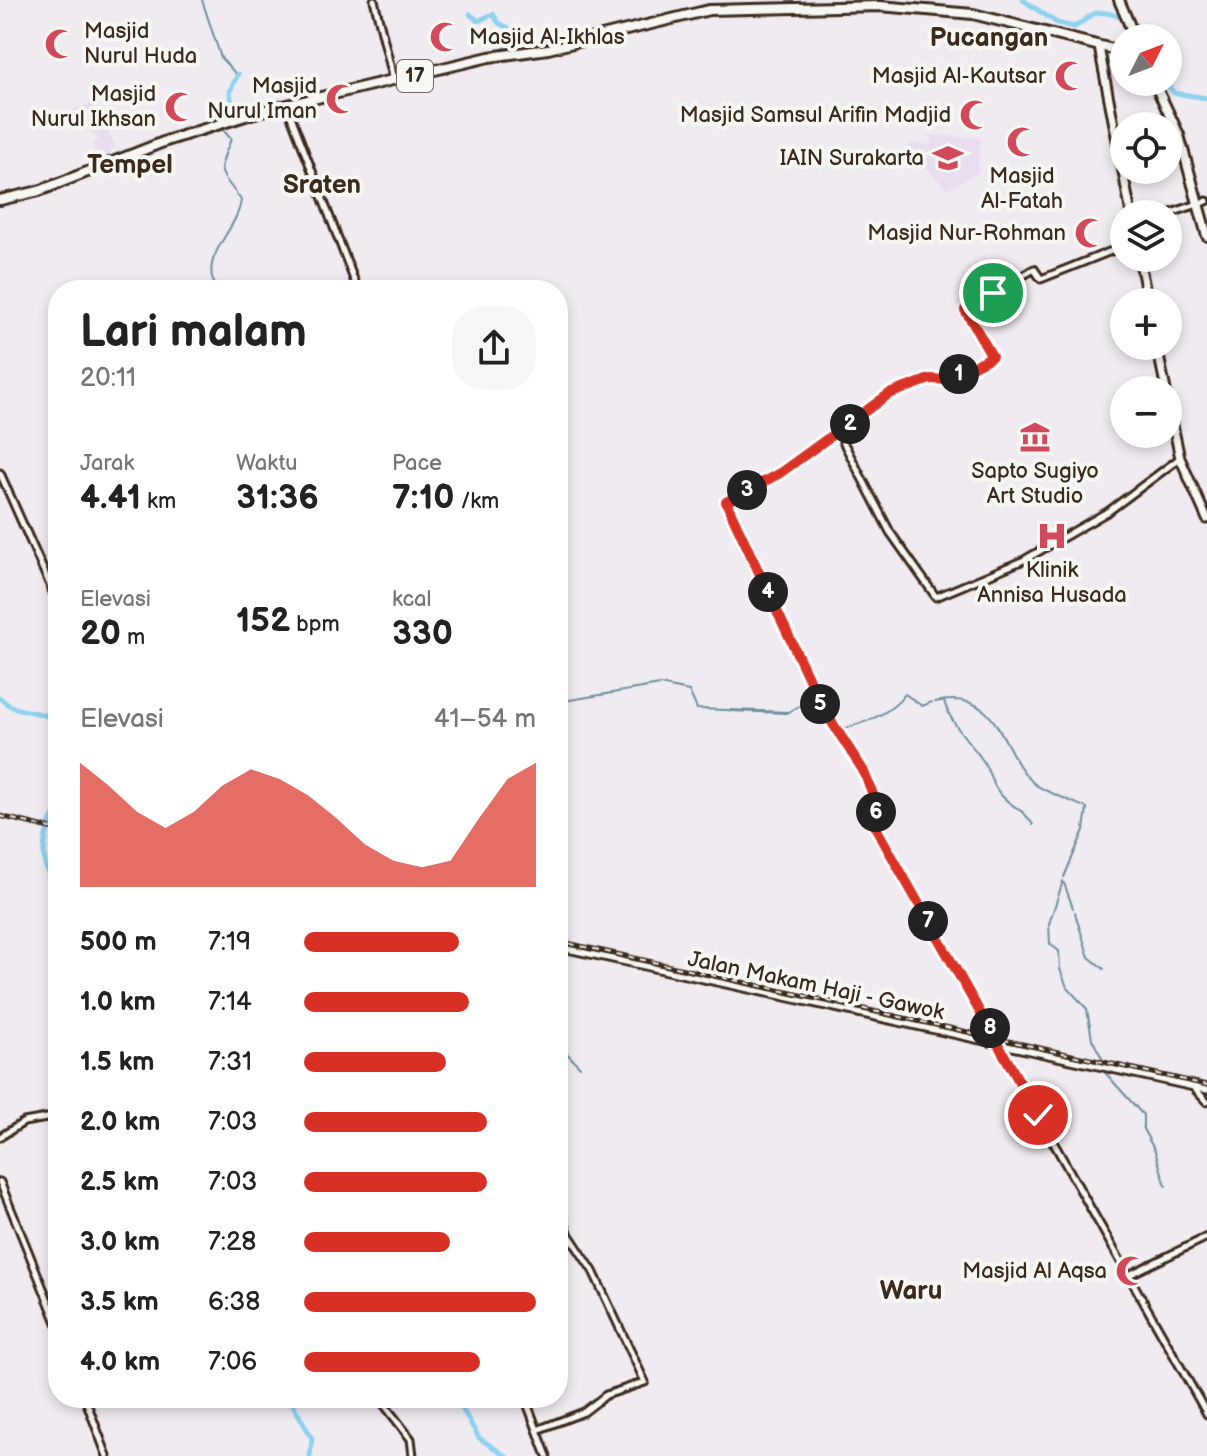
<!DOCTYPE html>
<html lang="id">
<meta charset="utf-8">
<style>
:root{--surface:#fff;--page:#f6f6f6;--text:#222;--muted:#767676;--accent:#d93025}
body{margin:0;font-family:"Balsamiq Sans",sans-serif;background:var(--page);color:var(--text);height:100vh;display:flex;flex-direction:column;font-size:30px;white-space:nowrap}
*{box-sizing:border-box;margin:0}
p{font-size:26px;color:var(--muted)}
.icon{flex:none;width:44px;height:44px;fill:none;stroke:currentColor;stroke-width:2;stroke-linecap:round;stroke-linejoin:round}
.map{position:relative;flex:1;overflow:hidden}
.sheet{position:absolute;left:48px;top:280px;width:520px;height:1128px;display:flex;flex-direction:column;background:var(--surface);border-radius:32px;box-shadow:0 4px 12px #0003}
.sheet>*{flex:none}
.needle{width:52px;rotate:48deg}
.controls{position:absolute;left:1110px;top:24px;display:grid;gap:16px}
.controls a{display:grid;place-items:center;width:72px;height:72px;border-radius:50%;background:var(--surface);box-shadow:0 4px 12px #0003;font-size:40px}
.pin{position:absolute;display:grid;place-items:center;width:68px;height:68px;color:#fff;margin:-34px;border:4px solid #fff;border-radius:50%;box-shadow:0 2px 8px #0007}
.km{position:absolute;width:40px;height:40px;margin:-20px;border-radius:50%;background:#222;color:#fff;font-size:22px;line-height:40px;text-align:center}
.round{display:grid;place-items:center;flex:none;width:84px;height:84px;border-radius:32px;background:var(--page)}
.headline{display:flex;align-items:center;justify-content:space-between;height:136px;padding:0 32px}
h1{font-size:44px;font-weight:600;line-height:60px}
.stats{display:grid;grid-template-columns:repeat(3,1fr);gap:12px;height:136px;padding:8px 32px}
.stats div{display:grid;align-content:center}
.stats b{font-size:34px;font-weight:600}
.stats small{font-size:22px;font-weight:400}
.stats p{font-size:22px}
.chart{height:224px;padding:16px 32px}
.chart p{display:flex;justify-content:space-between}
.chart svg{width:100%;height:144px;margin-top:8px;fill:var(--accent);opacity:.7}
ul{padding:0 32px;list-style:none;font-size:26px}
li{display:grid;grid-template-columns:128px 96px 1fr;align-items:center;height:60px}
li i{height:20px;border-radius:10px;background:var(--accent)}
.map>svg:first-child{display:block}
.built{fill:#e9def0}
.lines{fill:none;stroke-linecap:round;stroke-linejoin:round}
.stream{stroke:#6d8f9c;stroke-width:2}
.river{stroke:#8ed2f0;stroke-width:5}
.secondary-casing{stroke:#3b2a1e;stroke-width:11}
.primary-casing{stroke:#3b2a1e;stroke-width:13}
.highway-casing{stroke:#3b2a1e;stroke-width:14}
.secondary{stroke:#f6f6f2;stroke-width:5}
.primary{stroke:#f6f6f2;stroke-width:7}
.highway{stroke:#f6f6f2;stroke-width:8}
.rail-casing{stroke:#3b2a1e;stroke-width:5}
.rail{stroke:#f6f6f2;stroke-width:2;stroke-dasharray:6;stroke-linecap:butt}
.route-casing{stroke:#fff;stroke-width:16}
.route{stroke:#d93025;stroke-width:10}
.labels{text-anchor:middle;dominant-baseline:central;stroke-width:8;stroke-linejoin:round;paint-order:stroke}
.shield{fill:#f6f6f2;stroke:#73675e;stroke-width:2}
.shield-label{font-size:20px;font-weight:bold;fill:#3b2a1e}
.poi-label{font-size:22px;fill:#3b2a1e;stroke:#f6f6f2;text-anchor:end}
.street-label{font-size:22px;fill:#3b2a1e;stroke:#f6f6f2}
.quarter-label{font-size:26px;font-weight:bold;fill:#3b2a1e;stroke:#f6f6f2}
</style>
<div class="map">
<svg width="1207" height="1456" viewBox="0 0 1207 1456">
<rect width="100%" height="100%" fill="#f0ebf1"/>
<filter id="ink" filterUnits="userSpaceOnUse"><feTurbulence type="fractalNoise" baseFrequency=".0125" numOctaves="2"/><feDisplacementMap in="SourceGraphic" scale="16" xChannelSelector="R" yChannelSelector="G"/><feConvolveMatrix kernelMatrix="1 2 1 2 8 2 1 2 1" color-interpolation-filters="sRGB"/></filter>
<g filter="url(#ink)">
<!-- built -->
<g class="built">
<path d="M93,102L116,147L110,150L114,160L98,165L92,141H99L73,110Z"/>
<path d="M931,135L981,138L978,173L947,189L909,151V143L930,145Z"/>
</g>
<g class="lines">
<!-- stream -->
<g class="stream">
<path d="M202,0L221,58L236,74"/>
<path d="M218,290C195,259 238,231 241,200C218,168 216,176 231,139L223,130"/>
<path d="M944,701C950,723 968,740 981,758C990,770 991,785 1002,796C1013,808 1025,810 1033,825"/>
<path d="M558,702L660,685L689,691L697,709L789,712L809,700L822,711"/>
<path d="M935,702C1004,687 999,755 1036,785C1042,790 1078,804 1087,808L1084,830L1064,877"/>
<path d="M730,711L787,713"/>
<path d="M840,730C864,723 891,714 905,694L922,706L932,702"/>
<path d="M1063,881L1049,924L1050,944L1059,951L1060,969L1067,987L1087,1009L1092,1039L1103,1060"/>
<path d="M1064,883L1073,908"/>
<path d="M1075,912L1076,916"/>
<path d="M1076,917L1089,957L1104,969"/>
<path d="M558,1044L580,1067"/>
<path d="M1101,1068L1143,1115V1129L1155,1151L1166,1186"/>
</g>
<!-- river -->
<g class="river">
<path d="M1023,0L1057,23L1074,27C1082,23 1088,16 1096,13C1114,9 1138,26 1149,38"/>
<path d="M470,14L478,21L493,14L499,23L515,32L506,44L505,54"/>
<path d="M1165,82L1174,93L1207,98"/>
<path d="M223,129L232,105L230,91L238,74"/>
<path d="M0,698C17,716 40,707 58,723"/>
<path d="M58,809C46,826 39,853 48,873H58"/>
<path d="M289,1398L312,1438L310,1456"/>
<path d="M456,1398L479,1438L506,1456"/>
</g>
<!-- secondary casing -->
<g class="secondary-casing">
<g id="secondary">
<path d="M374,0L394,81"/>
<path d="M287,106L358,290"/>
<path d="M1168,214L1207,201"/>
<path d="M1124,246L1041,279L1034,269L968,308L965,310L992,356L989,358L947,380L930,379L891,394L780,473L726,502L822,707L863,770L877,804L876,829L1207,1414"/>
<path d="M838,432L890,532L936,597L1024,560L1109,511L1180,458"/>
<path d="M0,473L58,603"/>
<path d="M558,947L1207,1090"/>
<path d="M1193,1087L1207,1102"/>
<path d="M0,1137L24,1122L58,1116"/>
<path d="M0,1182L58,1325"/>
<path d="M1129,1275L1207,1237"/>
<path d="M85,1398L107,1456"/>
<path d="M379,1398L411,1439L413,1456"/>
<path d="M525,1398L547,1456"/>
<path d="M537,1430L584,1412L606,1395L645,1382L593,1271L569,1235L558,1204"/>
</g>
</g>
<!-- primary casing -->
<g class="primary-casing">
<g id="primary">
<path d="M1099,47L1131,214"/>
<path d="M1139,258L1148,302"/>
<path d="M1157,346L1166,390"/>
<path d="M1168,402L1180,458L1207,519"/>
</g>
</g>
<!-- highway casing -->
<g class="highway-casing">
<g id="highway">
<path d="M1119,0L1135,38"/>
<path d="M1154,82L1179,135L1207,236"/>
<path d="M0,200L39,191L166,141L258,112L489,57L548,49L709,10L880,6L973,14L1124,52"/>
</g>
</g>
<!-- secondary -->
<use href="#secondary" class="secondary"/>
<!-- primary -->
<use href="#primary" class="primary"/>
<!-- highway -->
<use href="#highway" class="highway"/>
<!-- rail casing -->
<g class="rail-casing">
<g id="rail">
<path d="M0,816L58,830"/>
<path d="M558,941L1207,1085"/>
</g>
</g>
<!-- rail -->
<use href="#rail" class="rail"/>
</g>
</g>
<g class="lines" filter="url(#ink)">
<!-- route casing -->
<g class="route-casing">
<path id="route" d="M993,293L965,310L992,356L989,358L947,380L930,379L889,394L780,473L726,502L822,707L863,770L877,804L876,828L1038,1115"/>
</g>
<!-- route -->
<use href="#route" class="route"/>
</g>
<!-- icons -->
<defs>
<g id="mosque-bare" transform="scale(2.4)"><path d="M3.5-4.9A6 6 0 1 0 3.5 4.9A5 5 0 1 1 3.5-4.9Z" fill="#d1495b" stroke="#f6f6f2" stroke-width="2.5" paint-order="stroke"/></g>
<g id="university-bare" transform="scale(2.4)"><path d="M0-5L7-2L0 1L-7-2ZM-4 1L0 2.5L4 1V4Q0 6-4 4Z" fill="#d1495b" stroke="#f6f6f2" stroke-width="2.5" paint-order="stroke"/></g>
<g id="museum-bare" transform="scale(2.4)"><path d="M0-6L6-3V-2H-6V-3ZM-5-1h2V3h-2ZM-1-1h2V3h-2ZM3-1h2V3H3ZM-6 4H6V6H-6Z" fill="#d1495b" stroke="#f6f6f2" stroke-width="2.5" paint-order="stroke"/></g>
<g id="hospital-bare" transform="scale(2.4)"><path d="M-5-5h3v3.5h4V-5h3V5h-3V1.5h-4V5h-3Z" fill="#d1495b" stroke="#f6f6f2" stroke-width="2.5" paint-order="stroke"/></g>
</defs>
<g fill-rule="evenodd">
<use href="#mosque-bare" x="445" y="37"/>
<use href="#mosque-bare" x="60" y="44"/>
<use href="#mosque-bare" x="1070" y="76"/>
<use href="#mosque-bare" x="341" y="99"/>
<use href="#mosque-bare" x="180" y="107"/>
<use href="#mosque-bare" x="975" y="115"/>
<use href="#mosque-bare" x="1022" y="142"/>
<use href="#university-bare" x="948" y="158"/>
<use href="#mosque-bare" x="1090" y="233"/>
<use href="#museum-bare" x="1035" y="437"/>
<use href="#hospital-bare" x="1052" y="536"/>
<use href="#mosque-bare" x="1131" y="1271"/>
</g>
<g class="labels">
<!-- shield labels -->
<rect class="shield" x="397" y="60" width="36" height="32" rx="6"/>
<g class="shield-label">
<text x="415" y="76">17</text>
</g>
<!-- poi labels -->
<g class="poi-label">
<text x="84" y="31" text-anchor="start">Masjid<tspan x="84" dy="25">Nurul Huda</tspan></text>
<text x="469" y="37" text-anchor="start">Masjid Al-Ikhlas</text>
<text x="1046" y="76">Masjid Al-Kautsar</text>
<text x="317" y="86">Masjid<tspan x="317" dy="25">Nurul Iman</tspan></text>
<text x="156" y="94">Masjid<tspan x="156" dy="25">Nurul Ikhsan</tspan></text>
<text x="951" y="115">Masjid Samsul Arifin Madjid</text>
<text x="924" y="158">IAIN Surakarta</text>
<text x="1022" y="176" text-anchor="middle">Masjid<tspan x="1022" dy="25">Al-Fatah</tspan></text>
<text x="1066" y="233">Masjid Nur-Rohman</text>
<text x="1035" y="471" text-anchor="middle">Sapto Sugiyo<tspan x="1035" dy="25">Art Studio</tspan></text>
<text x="1052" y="570" text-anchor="middle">Klinik<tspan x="1052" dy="25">Annisa Husada</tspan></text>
<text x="1107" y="1271">Masjid Al Aqsa</text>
</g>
<!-- street labels -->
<g class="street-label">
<text transform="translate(816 986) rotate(12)">Jalan Makam Haji - Gawok</text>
</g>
<!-- quarter labels -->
<g class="quarter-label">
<text x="989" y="38">Pucangan</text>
<text x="130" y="165">Tempel</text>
<text x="322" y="185">Sraten</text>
<text x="911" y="1291">Waru</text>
</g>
</g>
</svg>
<div class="controls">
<a><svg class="needle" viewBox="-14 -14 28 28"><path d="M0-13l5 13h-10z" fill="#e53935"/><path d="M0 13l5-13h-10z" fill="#767676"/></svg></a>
<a><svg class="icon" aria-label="locate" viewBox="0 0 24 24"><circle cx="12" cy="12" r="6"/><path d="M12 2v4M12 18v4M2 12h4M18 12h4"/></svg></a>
<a><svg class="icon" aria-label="layers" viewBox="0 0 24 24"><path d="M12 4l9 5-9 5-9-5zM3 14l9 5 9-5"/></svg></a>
<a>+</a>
<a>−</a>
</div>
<div class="pin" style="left:993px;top:293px;background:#1e9e55"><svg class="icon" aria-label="arrive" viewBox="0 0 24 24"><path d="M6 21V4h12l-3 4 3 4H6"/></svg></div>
<div class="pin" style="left:1038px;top:1115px;background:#d93025"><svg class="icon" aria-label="check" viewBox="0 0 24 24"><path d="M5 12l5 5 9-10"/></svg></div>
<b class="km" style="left:959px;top:374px">1</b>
<b class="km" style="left:850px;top:424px">2</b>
<b class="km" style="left:747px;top:490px">3</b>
<b class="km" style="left:768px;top:592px">4</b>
<b class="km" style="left:820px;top:704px">5</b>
<b class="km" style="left:876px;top:812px">6</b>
<b class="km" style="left:928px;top:921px">7</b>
<b class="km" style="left:990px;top:1028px">8</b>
<section class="sheet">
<div class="headline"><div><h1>Lari malam</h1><p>20:11</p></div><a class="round"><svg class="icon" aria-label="share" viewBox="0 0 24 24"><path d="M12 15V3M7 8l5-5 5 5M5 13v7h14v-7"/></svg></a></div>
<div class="stats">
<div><p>Jarak</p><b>4.41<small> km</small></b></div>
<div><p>Waktu</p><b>31:36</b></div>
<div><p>Pace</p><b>7:10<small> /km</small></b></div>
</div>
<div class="stats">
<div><p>Elevasi</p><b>20<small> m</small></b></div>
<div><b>152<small> bpm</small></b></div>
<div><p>kcal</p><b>330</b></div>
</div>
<div class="chart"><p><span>Elevasi</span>41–54 m</p>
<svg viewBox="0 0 160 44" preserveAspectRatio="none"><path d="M0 44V6L10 13L20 21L30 26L40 21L50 13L60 8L70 11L80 16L90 23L100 31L110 36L120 38L130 36L140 23L150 11L160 6V44z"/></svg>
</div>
<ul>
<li><b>500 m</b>7:19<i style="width:67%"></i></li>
<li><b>1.0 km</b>7:14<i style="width:71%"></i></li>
<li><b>1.5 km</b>7:31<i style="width:61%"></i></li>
<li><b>2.0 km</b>7:03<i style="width:79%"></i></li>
<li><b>2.5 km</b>7:03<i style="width:79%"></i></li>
<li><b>3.0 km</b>7:28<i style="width:63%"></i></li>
<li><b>3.5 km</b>6:38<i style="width:100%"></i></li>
<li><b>4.0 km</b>7:06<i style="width:76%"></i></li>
</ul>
</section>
</div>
